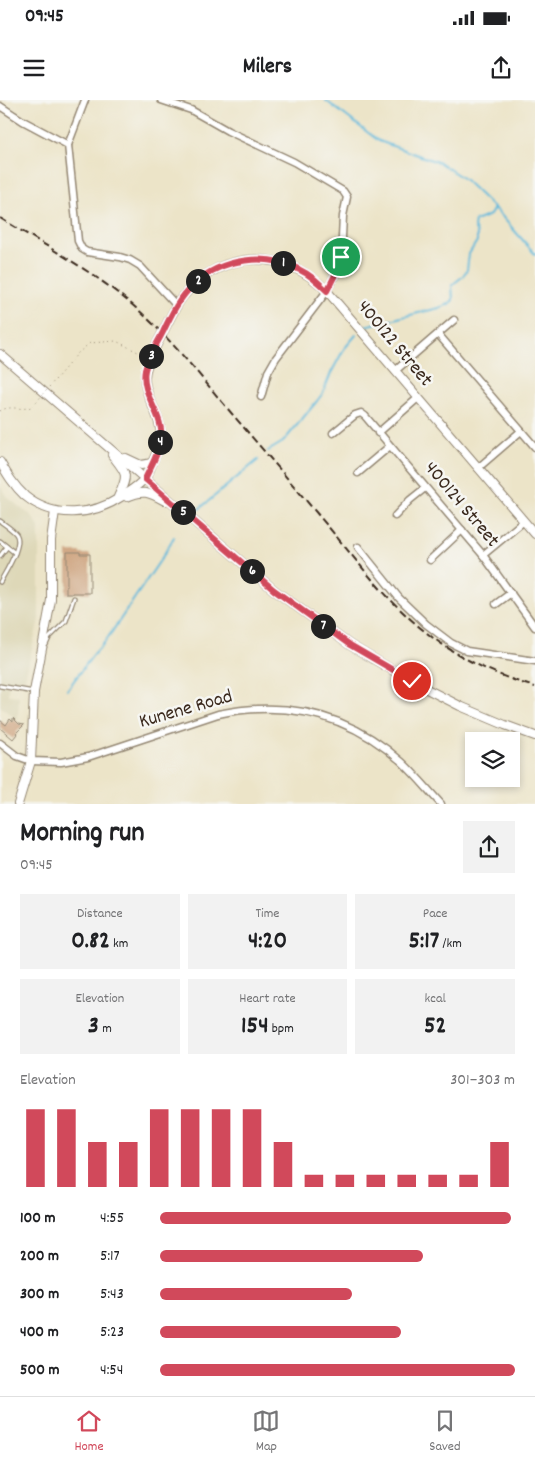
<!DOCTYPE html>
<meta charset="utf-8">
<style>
:root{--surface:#fff;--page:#f2f2f2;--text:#202124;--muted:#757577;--line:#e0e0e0;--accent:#d1495b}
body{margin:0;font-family:Dekko,sans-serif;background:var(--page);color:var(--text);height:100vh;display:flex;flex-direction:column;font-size:19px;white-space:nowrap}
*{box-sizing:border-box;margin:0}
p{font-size:16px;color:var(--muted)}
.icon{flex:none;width:28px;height:28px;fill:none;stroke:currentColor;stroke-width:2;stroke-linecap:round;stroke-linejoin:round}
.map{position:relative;height:704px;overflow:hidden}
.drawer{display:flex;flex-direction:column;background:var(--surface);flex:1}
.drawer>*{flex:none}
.tools{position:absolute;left:465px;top:632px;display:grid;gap:10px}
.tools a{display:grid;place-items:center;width:55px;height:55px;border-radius:0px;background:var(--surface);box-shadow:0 2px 8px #0003;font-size:25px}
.pin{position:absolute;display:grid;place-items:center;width:42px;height:42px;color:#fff;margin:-21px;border:2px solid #fff;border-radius:50%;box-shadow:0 1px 5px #0007}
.km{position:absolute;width:25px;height:25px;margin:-12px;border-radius:50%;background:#222;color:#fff;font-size:14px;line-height:25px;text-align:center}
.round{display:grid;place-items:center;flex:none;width:52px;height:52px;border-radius:0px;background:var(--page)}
.overview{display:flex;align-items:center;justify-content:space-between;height:85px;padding:0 20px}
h1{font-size:28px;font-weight:800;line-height:38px}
.figures{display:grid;grid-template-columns:repeat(3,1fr);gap:8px;height:85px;padding:5px 20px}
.figures div{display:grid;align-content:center;border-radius:0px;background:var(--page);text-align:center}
.figures b{font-size:25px;font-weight:800}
.figures small{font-size:14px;font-weight:400}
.figures p{font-size:14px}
.chart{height:140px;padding:10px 20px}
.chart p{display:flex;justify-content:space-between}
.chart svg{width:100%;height:90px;margin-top:5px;stroke:var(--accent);stroke-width:6}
ul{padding:0 20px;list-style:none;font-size:16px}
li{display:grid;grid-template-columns:80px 60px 1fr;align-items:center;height:38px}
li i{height:12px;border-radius:6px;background:var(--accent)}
.status{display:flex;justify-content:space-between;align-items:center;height:35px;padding:0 25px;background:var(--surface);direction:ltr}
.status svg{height:14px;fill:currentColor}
header{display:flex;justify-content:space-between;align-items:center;height:65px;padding:0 20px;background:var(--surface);font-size:22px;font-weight:800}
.tab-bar{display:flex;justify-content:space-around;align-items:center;height:70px;border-top:1px solid var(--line);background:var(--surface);font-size:14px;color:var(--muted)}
.tab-bar a{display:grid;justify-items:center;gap:2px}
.tab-bar .on{color:var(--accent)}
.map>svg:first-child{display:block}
.built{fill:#ded8b8}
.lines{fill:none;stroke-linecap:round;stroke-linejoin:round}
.stream{stroke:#5eb9dc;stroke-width:2}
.building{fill:#cfa682}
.service-casing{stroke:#948773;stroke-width:5.5}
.minor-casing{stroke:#948773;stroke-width:9}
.tertiary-casing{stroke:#948773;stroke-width:10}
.path{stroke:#948773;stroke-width:1;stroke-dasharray:1 4;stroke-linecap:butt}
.service{stroke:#fff;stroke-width:3}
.minor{stroke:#fff;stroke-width:6}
.tertiary{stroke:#fff;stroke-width:8}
.rail{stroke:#3b2a1e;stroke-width:2;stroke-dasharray:8 4;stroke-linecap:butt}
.tertiary-bridge-casing{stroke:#948773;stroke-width:10;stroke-linecap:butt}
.path-bridge{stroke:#948773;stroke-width:1;stroke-dasharray:1 4;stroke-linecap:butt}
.tertiary-bridge{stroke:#fff;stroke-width:8}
.route-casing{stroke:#fff;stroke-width:10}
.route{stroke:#d1495b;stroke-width:6}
.labels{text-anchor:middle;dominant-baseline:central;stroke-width:5;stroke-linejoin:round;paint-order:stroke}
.street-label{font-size:20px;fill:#3b2a1e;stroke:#f6f6f2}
</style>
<div class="status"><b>09:45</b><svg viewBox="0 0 49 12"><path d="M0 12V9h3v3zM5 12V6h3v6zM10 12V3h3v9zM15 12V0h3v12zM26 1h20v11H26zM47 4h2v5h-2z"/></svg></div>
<header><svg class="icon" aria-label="menu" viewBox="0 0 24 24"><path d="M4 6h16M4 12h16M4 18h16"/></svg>Milers<svg class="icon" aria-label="share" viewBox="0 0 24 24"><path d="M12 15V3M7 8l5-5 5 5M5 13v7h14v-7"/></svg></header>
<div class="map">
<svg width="535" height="704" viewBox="0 0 535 704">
<rect width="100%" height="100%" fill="#f6f6f2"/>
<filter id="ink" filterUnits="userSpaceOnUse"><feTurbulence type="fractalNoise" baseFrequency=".02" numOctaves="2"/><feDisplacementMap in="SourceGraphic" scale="10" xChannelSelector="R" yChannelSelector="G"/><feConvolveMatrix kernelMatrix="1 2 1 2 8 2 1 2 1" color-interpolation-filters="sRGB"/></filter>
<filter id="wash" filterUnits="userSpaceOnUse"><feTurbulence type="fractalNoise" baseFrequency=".0096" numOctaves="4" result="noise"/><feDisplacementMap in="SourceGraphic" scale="20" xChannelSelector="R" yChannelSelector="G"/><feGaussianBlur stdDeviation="1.12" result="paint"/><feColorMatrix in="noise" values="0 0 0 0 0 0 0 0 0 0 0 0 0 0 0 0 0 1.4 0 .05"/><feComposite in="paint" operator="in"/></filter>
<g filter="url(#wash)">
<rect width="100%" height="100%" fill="#ece4c8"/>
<!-- built -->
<path class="built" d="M0,386L6,396L23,410L31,415L39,427V519L25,578L20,583L9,582L8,595L19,596L18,620L0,606Z"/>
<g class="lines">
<!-- stream -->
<g class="stream">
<path d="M325,0L379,41L440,63L464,79L499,113L535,154"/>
<path d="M365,226L439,208L449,204L453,200L452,185L462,177L467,170L469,154L477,141V134L474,127L475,121L490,115L494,108"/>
<path d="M268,351L283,342L317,301L323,293L331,273L344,249L356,235"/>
<path d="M199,409L258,360"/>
<path d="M67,590L93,555L105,542L163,456L174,437"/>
</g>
</g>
<g id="blocks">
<!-- building -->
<g class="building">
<path d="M67,452H80V454H90V493H72V494H66V487H67Z"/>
<path d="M13,618L19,624L24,625L16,633L17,634L13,639L0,628V620L6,625L10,619L13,622Z"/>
</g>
</g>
</g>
<g filter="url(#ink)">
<use href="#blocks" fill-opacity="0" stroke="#948773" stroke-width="1"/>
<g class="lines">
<!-- service casing -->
<g class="service-casing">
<g id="service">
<path d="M0,421C5,425 12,429 16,434C24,444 5,473 0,482"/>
<path d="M0,441L15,453"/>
<path d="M0,456L7,447"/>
<path d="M46,545L49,538L66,521L74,498"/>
<path d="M0,586L34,592"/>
</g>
</g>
<!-- minor casing -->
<g class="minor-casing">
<g id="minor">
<path d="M85,0L68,45L78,141L82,149L87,152L120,157L130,160L140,166L176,205"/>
<path d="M161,0L191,10L228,31L294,62L343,91L347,97L343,116L341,157L338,169L327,191L276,258L268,272L261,297"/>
<path d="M0,6L23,21L68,45"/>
<path d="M438,234L535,347"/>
<path d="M395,271L454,220"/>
<path d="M333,333L355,315L361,313L365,316L483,455L535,527"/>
<path d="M378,333L418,298"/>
<path d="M478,368L521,331"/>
<path d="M358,373L390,346"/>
<path d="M395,416L410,400L425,388"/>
<path d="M358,447L399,498L426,524L451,543L467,551L535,561"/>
<path d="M483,455L524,421"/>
<path d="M430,460L462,430"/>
<path d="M496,504L511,493"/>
<path d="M0,643L17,656L31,661L61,662L88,657L218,614C286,600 349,614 402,662C416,675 428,690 441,704"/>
</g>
</g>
<!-- tertiary casing -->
<g class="tertiary-casing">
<g id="tertiary">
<path d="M169,220C174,211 178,201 185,194C224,148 286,149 327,191L535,434"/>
<path d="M0,254L274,490L350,545L411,581L460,606L505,625L535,636"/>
<path d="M112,355C127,374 129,374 118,397"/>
<path d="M126,358L141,365L152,363"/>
<path d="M0,362C7,374 14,386 25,396C53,419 92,416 121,397C128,392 140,385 145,378C149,373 151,366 153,361C165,336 162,326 151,302C148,294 144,286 145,277C145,267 151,257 155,248"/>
<path d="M127,397C144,389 150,393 165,401"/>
<path d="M18,704L31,661L34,592L51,500V440L55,411"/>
</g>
</g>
<!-- path -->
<g class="path">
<path d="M55,280L78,253L90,243L116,241L144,255"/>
<path d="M0,311C11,304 22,312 33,306"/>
</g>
<!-- service -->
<use href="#service" class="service"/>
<!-- minor -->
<use href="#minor" class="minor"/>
<!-- tertiary -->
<use href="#tertiary" class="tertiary"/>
<!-- rail -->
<path class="rail" d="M0,118C51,149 106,178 149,220C177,247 202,278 227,308C258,344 289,380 320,417C351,453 380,493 416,524C450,554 491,574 535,587"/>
<!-- tertiary-bridge casing -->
<g class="tertiary-bridge-casing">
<path id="tertiary-bridge" d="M155,248L169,220"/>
</g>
<!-- path-bridge -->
<path class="path-bridge" d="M33,306L55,280"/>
<!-- tertiary-bridge -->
<use href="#tertiary-bridge" class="tertiary-bridge"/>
</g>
</g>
<g class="lines" filter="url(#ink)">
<!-- route casing -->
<g class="route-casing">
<path id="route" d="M341,157L338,169L327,191C319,183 311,175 300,170C267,152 222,158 194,184C179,198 171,215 163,232C157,244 148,257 145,270C140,295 165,315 161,340C159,353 151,366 145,379L274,490L350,545L412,581"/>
</g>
<!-- route -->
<use href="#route" class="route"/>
</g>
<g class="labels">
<!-- street labels -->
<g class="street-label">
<text transform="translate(394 244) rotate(50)">400122 Street</text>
<text transform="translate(461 405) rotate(50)">400124 Street</text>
<text transform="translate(186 610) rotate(-16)">Kunene Road</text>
</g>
</g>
</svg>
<div class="tools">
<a><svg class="icon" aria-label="layers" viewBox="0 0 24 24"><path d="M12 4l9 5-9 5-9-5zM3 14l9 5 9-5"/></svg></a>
</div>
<div class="pin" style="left:341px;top:157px;background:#1e9e55"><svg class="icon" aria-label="arrive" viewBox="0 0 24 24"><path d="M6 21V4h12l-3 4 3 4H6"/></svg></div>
<div class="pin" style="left:412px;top:581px;background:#d93025"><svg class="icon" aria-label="check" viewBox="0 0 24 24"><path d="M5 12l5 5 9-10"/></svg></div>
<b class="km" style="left:283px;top:163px">1</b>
<b class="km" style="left:198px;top:181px">2</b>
<b class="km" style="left:151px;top:256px">3</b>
<b class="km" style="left:160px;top:342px">4</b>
<b class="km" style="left:183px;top:412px">5</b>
<b class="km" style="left:252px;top:471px">6</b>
<b class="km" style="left:323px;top:526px">7</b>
</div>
<section class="drawer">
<div class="overview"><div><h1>Morning run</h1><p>09:45</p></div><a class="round"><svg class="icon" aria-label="share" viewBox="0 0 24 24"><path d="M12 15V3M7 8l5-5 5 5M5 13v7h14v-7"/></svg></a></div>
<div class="figures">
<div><p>Distance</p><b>0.82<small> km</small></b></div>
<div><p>Time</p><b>4:20</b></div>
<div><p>Pace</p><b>5:17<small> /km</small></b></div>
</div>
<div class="figures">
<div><p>Elevation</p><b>3<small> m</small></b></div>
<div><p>Heart rate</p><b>154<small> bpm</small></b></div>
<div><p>kcal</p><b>52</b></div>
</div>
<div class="chart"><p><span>Elevation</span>301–303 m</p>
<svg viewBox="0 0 160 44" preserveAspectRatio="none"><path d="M5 44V6M15 44V6M25 44V22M35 44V22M45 44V6M55 44V6M65 44V6M75 44V6M85 44V22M95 44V38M105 44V38M115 44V38M125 44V38M135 44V38M145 44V38M155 44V22"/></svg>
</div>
<ul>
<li><b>100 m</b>4:55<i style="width:99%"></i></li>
<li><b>200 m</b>5:17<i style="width:74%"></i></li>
<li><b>300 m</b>5:43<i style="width:54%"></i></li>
<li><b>400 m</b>5:23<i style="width:68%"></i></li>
<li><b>500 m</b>4:54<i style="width:100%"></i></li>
</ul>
</section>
<nav class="tab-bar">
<a class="on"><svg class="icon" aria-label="home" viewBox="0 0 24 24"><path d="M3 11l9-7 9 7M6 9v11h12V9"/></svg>Home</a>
<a><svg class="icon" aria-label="map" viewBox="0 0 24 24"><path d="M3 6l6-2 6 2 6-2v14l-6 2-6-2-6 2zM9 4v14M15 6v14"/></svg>Map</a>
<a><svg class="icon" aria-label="saved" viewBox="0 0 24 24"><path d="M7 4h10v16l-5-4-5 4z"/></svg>Saved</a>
</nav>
